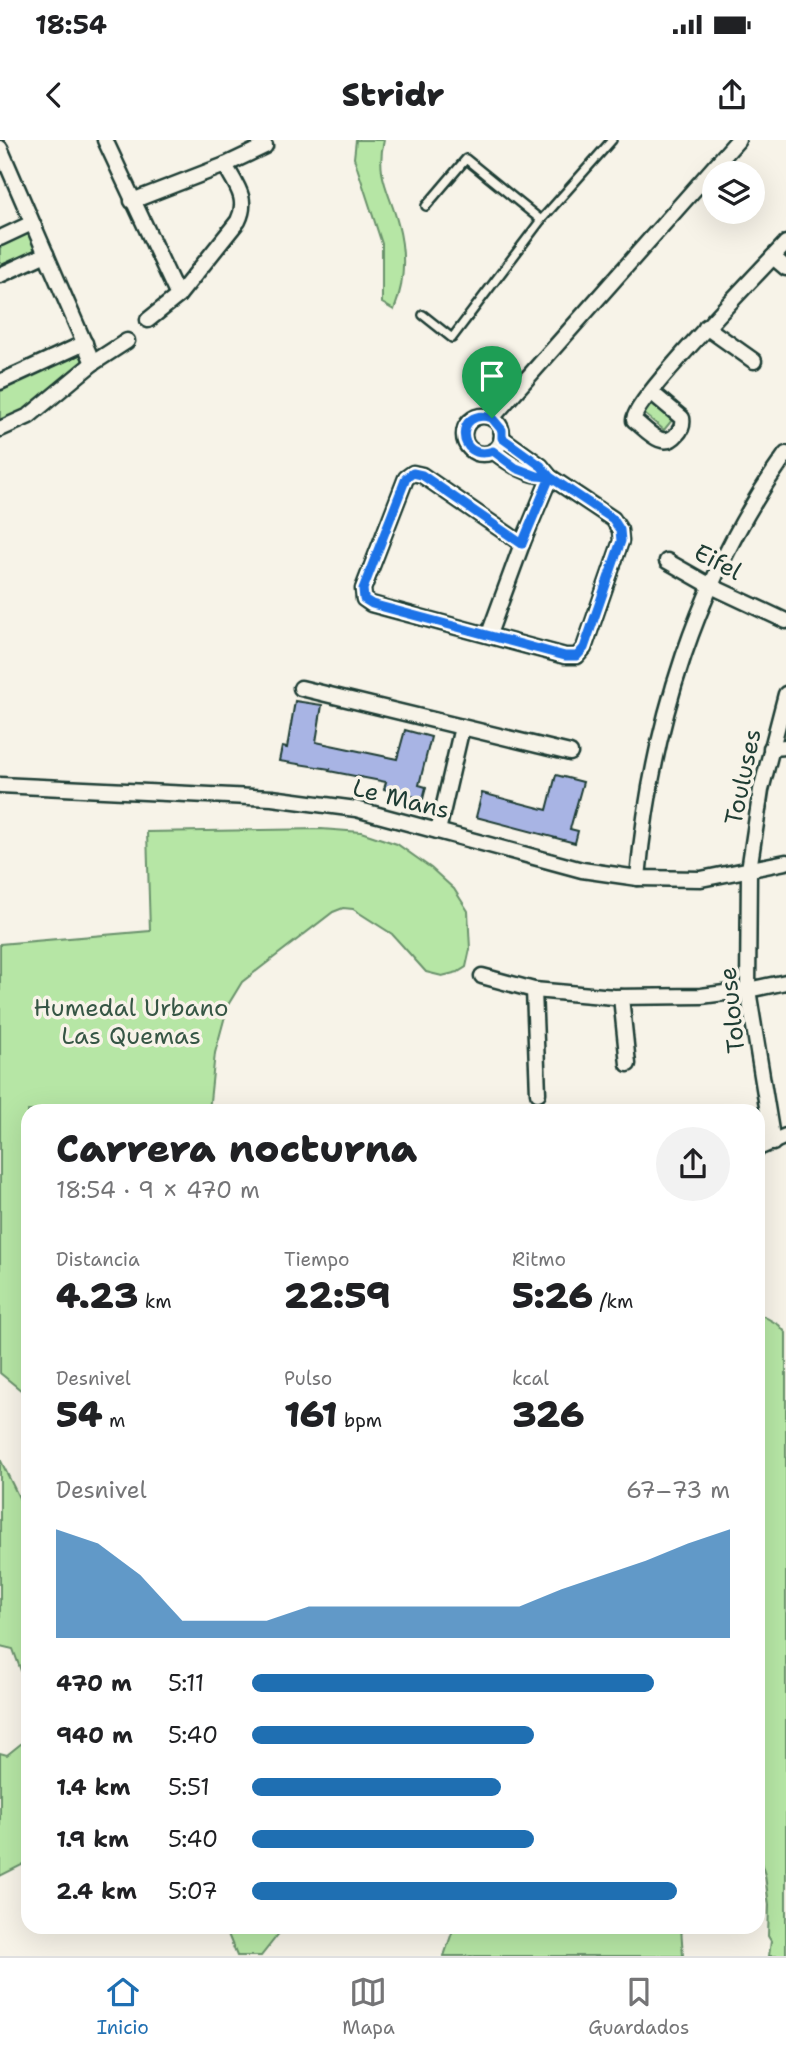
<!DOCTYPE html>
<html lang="es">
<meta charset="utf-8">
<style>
:root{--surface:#fff;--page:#f2f2f2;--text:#202124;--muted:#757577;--line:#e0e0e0;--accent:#1f6fb2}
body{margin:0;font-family:"Shantell Sans",sans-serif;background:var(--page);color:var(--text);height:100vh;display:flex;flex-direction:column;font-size:26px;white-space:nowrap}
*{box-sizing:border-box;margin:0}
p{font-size:23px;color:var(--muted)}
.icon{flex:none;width:38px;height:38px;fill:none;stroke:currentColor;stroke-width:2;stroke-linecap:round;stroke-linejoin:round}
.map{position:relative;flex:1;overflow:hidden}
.side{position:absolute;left:21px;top:964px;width:744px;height:830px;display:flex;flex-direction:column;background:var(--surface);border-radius:21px;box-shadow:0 7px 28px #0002}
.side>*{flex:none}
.tools{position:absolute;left:702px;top:21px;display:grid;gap:14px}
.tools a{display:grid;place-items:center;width:63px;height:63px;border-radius:50%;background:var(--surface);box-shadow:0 7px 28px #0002;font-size:35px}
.pin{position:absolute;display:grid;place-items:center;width:60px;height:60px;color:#fff;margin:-72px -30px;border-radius:50% 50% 50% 0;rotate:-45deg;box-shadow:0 0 7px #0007}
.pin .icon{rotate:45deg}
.round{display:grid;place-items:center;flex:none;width:74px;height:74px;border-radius:37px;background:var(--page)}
.summary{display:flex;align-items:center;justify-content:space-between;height:119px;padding:0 35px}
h1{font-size:38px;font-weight:800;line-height:52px}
.figures{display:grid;grid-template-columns:repeat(3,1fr);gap:10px;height:119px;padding:7px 35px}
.figures div{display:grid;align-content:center}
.figures b{font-size:35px;font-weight:800}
.figures small{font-size:19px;font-weight:400}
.figures p{font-size:19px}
.chart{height:196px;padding:14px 35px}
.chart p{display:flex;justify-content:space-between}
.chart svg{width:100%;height:126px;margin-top:7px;fill:var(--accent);opacity:.7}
ul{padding:0 35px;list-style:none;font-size:23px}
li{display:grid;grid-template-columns:112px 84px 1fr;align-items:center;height:52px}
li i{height:18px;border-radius:9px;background:var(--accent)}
.status{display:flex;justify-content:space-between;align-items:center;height:49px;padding:0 35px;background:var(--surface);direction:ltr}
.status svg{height:19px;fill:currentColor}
header{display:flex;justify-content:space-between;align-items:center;height:91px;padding:0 35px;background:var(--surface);font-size:32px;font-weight:800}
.dock{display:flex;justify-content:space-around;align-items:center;height:98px;border-top:2px solid var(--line);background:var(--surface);font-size:19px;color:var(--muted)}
.dock a{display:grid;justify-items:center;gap:4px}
.dock .current{color:var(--accent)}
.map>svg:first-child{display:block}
.green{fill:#b6e6a5;stroke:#6a926c;stroke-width:2}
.building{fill:#a8b4e4;stroke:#1f3d34;stroke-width:2}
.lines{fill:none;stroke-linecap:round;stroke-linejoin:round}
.service-casing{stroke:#1f3d34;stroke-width:12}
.minor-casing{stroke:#1f3d34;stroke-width:19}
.service{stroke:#f7f3e8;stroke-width:7}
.minor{stroke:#f7f3e8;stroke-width:14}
.route-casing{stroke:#fff;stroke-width:14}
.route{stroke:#1a73e8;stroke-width:9}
.labels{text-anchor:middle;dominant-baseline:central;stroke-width:7;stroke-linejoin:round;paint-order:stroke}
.street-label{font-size:24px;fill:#1f3d34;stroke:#f7f3e8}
.park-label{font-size:24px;fill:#365645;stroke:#f7f3e8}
</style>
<div class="status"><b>18:54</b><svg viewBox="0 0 49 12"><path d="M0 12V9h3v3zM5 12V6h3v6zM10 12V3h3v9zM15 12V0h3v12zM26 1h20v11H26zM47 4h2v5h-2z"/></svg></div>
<header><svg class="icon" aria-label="back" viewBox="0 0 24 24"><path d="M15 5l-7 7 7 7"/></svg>Stridr<svg class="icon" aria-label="share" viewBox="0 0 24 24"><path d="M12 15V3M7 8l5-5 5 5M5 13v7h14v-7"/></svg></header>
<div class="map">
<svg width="786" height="1816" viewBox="0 0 786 1816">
<rect width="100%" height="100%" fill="#f7f3e8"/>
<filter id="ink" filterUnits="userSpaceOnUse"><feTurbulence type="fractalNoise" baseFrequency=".0143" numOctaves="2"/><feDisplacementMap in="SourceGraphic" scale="14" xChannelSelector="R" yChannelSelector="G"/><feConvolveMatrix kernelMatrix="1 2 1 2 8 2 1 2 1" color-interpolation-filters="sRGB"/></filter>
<g filter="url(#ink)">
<!-- green -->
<g class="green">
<path d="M356,0H384C375,36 390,52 398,84C406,114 405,142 394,170L382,163V104L354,18Z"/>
<path d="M29,93L37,112L0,128V106Z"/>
<path d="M83,210L85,221L27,271L0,281V249Z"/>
<path d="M653,256L677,274L664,290L641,271Z"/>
<path d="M321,689L361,692L397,704L431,728L454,749L468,771L470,809L466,827L458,832L442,836L426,832L392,794L353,769L343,768L333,772L242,842L228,865L215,913L209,971H28V1256L0,1233V804L150,791L147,692Z"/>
<path d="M758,1173L779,1185L786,1193V1816H769L771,1801L768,1796L769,1765L765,1735L758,1713Z"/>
<path d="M0,1319L28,1376V1550L13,1509L0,1506Z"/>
<path d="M28,1584V1722L0,1736V1613L7,1615L22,1603Z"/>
<path d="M225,1787H284L261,1816H237Z"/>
<path d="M454,1787H681L683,1816H444Z"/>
</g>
<!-- building -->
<g class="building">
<path d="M295,561L322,565L316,602L397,619L405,590L431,597L419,645L426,647L423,659L384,649L386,642L329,631L330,629L279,621L282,607L287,608Z"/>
<path d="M556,635L583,642L570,689L578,691L575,703L476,677L482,653L547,670Z"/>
</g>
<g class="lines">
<!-- service casing -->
<g class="service-casing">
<g id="service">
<path d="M541,80L612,0"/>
<path d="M423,175L452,198L541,80L466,19L426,66"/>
</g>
</g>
<!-- minor casing -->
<g class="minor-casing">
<g id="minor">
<path d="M105,0L178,156"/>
<path d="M0,8L93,223"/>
<path d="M132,61L225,25L265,6"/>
<path d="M0,98L32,83"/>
<path d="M773,117L786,128"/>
<path d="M0,135L46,114"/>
<path d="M148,180L178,156L238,81C249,59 236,45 225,25"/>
<path d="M706,187L754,221"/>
<path d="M0,242L85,203"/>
<path d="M651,252L682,278C683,284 682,289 677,294C663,311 647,290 634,280C633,261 765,126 786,103"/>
<circle cx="483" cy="295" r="19"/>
<path d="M492,278L738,0"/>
<path d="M0,289L29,276L93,223L127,201"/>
<path d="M502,298L541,326L550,337L613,379L620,390L621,401L584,508L577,516H565L371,464L364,459L363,449L406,338L413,333L422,335L522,404L550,337"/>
<path d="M493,311C511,325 527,335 550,337"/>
<path d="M667,421L711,446L786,481"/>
<path d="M489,494L522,404"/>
<path d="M301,548L570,613"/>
<path d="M771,608L786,607"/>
<path d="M0,645L272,658L356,669L582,730L638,738L701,739L786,722"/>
<path d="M438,691L462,587"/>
<path d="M638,738C651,587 697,438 786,314"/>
<path d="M482,836L534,850L614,857L701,856L748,850L786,842"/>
<path d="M534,850L538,953"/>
<path d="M621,857L628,924"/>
<path d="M773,1003L748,850L749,730L761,650L786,554"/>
<path d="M758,1008L786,996"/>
</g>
</g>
<!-- service -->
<use href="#service" class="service"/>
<!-- minor -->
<use href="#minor" class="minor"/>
</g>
</g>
<g class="lines" filter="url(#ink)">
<!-- route casing -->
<g class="route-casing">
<path id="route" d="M492,278L502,290V298L541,326L550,337L522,404L422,335L413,333L406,338L363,449L364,459L372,464L565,516H577L584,508L621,401L620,390L613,379L550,337L537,336L516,328L493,311C456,324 454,266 492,278"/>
</g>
<!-- route -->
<use href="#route" class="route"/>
</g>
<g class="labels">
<!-- street labels -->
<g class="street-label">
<text transform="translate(718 422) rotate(28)">Eifel</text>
<text transform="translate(743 637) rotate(-78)">Touluses</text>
<text transform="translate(401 659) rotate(14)">Le Mans</text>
<text transform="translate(732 870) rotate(-96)">Tolouse</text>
</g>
<!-- park labels -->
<g class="park-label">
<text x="131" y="868">Humedal Urbano<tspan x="131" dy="28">Las Quemas</tspan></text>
</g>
</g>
</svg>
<div class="tools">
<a><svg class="icon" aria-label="layers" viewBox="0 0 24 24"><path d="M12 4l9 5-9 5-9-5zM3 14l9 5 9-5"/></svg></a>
</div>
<div class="pin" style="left:492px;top:278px;background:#1e9e55"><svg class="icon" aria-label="arrive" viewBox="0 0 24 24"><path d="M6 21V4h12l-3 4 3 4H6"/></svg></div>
<section class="side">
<div class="summary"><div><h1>Carrera nocturna</h1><p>18:54 · 9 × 470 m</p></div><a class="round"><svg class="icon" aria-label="share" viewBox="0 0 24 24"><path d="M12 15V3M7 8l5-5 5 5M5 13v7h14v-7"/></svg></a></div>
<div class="figures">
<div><p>Distancia</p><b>4.23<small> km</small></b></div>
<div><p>Tiempo</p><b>22:59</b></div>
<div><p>Ritmo</p><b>5:26<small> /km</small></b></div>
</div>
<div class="figures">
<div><p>Desnivel</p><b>54<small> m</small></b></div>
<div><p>Pulso</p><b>161<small> bpm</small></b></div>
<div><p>kcal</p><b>326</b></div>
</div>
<div class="chart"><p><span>Desnivel</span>67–73 m</p>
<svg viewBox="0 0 160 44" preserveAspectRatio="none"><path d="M0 44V6L10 11L20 22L30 38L40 38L50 38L60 33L70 33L80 33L90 33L100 33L110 33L120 27L130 22L140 17L150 11L160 6V44z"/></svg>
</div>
<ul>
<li><b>470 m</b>5:11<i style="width:84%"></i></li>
<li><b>940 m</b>5:40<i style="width:59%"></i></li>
<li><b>1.4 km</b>5:51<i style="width:52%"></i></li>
<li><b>1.9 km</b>5:40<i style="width:59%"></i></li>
<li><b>2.4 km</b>5:07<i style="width:89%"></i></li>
</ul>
</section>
</div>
<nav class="dock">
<a class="current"><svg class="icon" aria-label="home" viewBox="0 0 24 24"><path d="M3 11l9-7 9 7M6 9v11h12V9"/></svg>Inicio</a>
<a><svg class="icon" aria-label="map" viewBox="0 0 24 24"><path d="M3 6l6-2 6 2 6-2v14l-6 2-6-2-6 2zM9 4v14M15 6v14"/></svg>Mapa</a>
<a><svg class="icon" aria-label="saved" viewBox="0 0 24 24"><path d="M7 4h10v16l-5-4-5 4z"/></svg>Guardados</a>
</nav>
